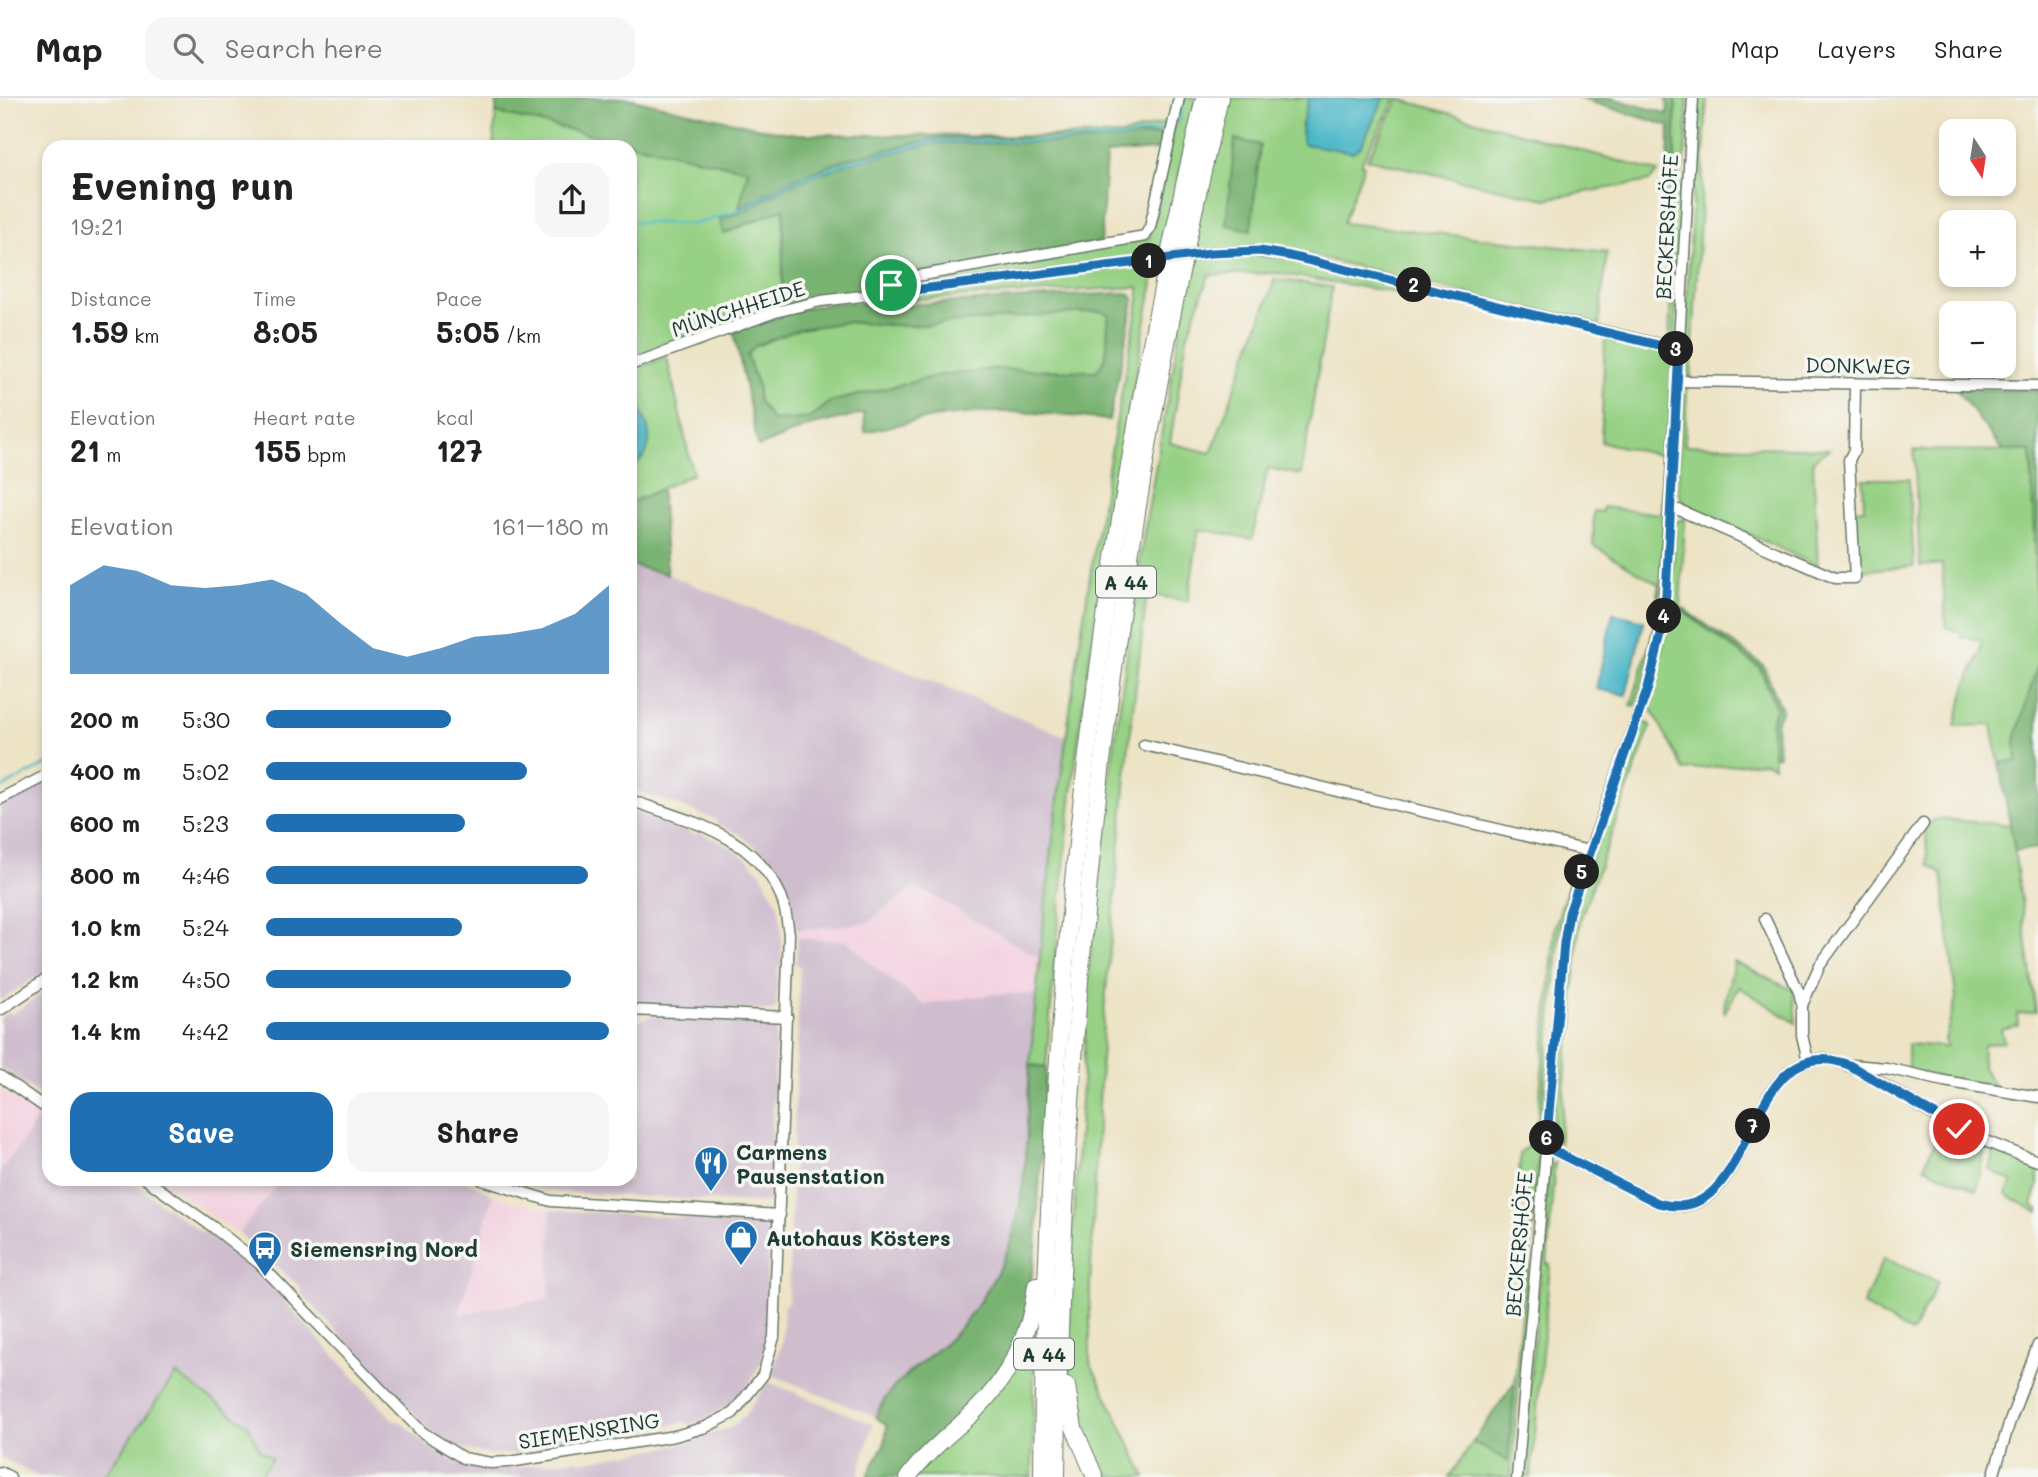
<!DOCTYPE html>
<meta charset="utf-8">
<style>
:root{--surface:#fff;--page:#f6f6f6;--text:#222;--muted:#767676;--line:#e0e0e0;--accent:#1f6fb2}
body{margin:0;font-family:Mali,sans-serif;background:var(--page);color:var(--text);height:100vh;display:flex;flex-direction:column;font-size:26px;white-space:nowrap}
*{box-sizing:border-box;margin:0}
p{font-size:23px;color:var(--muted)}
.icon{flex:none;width:38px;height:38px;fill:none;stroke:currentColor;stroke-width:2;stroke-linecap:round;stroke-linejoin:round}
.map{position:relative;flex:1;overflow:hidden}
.sheet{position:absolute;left:42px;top:42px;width:595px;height:1046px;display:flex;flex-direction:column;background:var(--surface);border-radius:21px;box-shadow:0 4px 10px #0003}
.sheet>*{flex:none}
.needle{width:46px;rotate:168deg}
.tools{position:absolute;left:1939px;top:21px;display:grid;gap:14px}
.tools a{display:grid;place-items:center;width:77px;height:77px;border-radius:14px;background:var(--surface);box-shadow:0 4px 10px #0003;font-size:35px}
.pin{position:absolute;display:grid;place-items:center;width:60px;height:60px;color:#fff;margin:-30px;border:4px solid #fff;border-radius:50%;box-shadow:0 2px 7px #0007}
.km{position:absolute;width:35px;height:35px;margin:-18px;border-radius:50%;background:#222;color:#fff;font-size:19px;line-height:35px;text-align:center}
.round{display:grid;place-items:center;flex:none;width:74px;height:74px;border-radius:21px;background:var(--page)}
.summary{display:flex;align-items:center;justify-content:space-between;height:119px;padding:0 28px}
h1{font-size:38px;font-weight:800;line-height:52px}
.metrics{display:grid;grid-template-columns:repeat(3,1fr);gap:10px;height:119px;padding:7px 28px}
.metrics div{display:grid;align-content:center}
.metrics b{font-size:30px;font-weight:800}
.metrics small{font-size:19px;font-weight:400}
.metrics p{font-size:19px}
.chart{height:196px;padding:14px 28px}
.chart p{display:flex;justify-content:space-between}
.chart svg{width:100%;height:126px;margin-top:7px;fill:var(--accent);opacity:.7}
.primary-button{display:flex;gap:14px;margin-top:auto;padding:14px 28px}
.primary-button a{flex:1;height:80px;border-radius:21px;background:var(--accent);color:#fff;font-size:28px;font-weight:800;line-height:80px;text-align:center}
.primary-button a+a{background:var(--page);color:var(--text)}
ul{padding:0 28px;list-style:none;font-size:23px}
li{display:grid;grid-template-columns:112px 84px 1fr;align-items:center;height:52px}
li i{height:18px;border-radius:9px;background:var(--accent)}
header{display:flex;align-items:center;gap:42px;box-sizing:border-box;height:98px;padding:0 35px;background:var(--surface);border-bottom:2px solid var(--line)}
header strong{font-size:33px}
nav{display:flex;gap:38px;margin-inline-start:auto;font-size:24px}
.search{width:490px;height:63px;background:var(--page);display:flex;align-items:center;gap:18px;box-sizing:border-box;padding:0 24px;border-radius:21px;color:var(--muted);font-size:26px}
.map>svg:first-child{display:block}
.built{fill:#f3cfdf}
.industrial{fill:#cfbdce}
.green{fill:#97d185;stroke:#5b875c;stroke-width:2}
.forest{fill:#79b372;stroke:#4c7853;stroke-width:2;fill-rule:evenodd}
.water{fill:#4bb7c7;stroke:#357a7e;stroke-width:2}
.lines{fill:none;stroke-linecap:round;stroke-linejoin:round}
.stream{stroke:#4bb7c7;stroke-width:2.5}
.minor-casing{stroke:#677767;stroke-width:13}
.highway-casing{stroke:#677767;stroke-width:18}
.minor{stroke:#fff;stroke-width:10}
.highway{stroke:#fff;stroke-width:16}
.minor-bridge-casing{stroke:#677767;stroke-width:13;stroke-linecap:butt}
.minor-bridge{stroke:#fff;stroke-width:10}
.route-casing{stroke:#fff;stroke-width:14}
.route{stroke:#1f6fb2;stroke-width:9}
.labels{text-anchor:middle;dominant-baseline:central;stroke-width:7;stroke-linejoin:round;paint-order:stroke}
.shield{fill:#f6f6f2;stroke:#60746d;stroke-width:2}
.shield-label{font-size:19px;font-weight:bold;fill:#1f3d34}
.street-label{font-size:21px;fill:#1f3d34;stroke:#f6f6f2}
.poi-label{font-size:21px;font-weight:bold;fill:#1f3d34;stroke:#f6f6f2;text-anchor:start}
</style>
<header>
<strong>Map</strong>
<div class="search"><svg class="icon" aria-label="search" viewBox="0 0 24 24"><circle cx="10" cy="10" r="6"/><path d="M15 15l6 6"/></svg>Search here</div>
<nav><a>Map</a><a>Layers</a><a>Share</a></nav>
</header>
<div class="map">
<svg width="2038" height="1379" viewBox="0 0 2038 1379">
<rect width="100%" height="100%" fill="#f6f6f2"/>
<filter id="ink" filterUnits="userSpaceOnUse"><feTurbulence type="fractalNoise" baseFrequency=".0143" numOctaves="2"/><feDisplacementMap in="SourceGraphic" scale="14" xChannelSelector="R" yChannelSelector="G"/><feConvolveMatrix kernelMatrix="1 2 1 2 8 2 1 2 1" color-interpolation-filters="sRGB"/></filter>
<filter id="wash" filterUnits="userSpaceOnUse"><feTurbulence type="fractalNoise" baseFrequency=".00686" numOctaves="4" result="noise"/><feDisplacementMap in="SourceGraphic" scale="28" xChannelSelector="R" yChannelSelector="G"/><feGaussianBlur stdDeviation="1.57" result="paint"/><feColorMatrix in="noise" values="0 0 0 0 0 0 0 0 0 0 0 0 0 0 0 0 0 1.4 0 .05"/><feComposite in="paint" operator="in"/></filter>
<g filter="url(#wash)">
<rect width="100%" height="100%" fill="#ede3c5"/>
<!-- built -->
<g class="built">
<path d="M911,791H916L931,797L1039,860L1036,896H992L924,907L874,868L847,843L797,840V832L867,825Z"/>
<path d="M0,991L16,1003L41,1016L0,1074Z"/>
<path d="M159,1082H281L239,1135Z"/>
<path d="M493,1097L513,1104L551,1112L549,1201L458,1216Z"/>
</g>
<!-- industrial -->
<g class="industrial">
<path d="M630,467L667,476L1065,638L1039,860L931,797L916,791H911L867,825L797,832L791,801L783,782L773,766L755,748L737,735L717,726L715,721L630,690Z"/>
<path d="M49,682V870L0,903V707Z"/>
<path d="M630,713L696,737L700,735L722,744L745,759L759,772L778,807L781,825L782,867L778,870L776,909L772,913L652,909L645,907L630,897Z"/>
<path d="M797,840L847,843L874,868L924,907L992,896H1036L1021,1093L1013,1137L990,1190L958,1232L907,1277L880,1308L876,1319L772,1277L782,1244L784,1208L788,1204L800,869L796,866Z"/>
<path d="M49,892V1003L0,969V921L7,915L12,916Z"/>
<path d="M651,918L772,923L776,927L770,1081L774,1084L773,1093L770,1102L759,1105L560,1094L535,1090L507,1082H630V928L645,920Z"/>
<path d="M41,1016L43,1021L49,1026V1082H128L201,1134L206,1133L252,1169L285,1199V1204L394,1323H400L432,1352L450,1362L475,1370L504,1371L576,1361L580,1364L690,1345L693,1341L730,1330L744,1319L768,1284L873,1326L858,1379H259L272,1360L259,1351L249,1328L176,1277L103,1379H39L0,1359V1074Z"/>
<path d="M281,1082H465L493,1097L459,1216L549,1201L551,1112L759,1124L769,1128L772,1138L771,1150L768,1154L766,1203L769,1207L767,1238L760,1266L749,1286L734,1303L705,1322L689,1327L685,1324L563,1345L560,1349L516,1356H488L468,1352L449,1345L429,1331L301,1195V1190L239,1135Z"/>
</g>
<!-- green -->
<g class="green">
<path d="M1181,0H1196L1165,145L1156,169C1128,312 1104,454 1084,599C1067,721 1056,845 1046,969L1030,967C1051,710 1090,455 1139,202V189L883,203V199L896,190L897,184L1149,141Z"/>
<path d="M1229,0H1309L1301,30L1303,45L1353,54L1361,48L1384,0H1396L1363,61L1362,66L1364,67L1343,125L1607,154L1599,228L1289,152L1255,150L1261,158L1290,160L1455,201L1448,203L1276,175L1209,177L1187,239L1170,345L1211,355L1275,181L1332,189L1301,377L1268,370L1252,441L1199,431L1188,503L1147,496L1129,646L1103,926L1090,1187V1264L1146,1379H1102L1087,1352L1071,1296L1069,1243L1073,1129L1090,859L1107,699L1143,440L1201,112Z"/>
<path d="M1676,0H1688L1685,65L1682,74L1674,78Z"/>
<path d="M1698,0H1707L1691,280L1683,275Z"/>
<path d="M1399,1L1658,74L1650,83L1545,101L1367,61Z"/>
<path d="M496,15L749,72L740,109L789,83L850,60L933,41L1122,37L1171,23L1169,36L1141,37L1123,42L934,45L852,64L789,87L742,114L723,136L784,110L782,209L630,263V49H493Z"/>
<path d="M1674,87L1680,89L1682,96L1675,241L1669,246L1672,161L1671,137L1661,88Z"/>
<path d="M1102,212L1110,217C1105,237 1112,259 1096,274L990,271L967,275L945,276L830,304L812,319L805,321L773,323L758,303V289L746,257L755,248L799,231L846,224L908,228Z"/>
<path d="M1605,237L1672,255L1674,258L1658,527L1643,586L1635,608H1631L1656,525L1659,487L1593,447L1594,413L1602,414L1603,409L1661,416L1664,358L1601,344Z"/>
<path d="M667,259L693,376L630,405V371L646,356L634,303L630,304V272Z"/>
<path d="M1687,286L1685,347L1829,351L1813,363L1818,468L1685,407L1678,393L1682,291Z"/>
<path d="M1914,352L2031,353L2038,566L2015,642L2017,663L1999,665L1992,627L1955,628L1967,586L1980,555L1981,542L1961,539L1960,534L1946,529L1942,466L1920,468Z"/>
<path d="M1863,381H1909L1914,468L1857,473L1853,412L1864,411Z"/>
<path d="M1685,421L1680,511L1760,570L1776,610L1772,624L1774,668L1764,664L1684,672L1648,604L1665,539L1671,501L1676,426L1677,423Z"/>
<path d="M1644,624L1651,627L1580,822L1559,1045L1552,1035L1571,829L1577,800L1640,625Z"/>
<path d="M1937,721L2011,727L2036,914L2017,916L2018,927L2001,931L2004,944L1983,947L1982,968L1995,989L1908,973V946L1947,949L1945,941L1956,900L1942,776L1928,767L1925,727Z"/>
<path d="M1579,753L1580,760L1565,806L1559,840L1540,1038L1536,1041L1555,829Z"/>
<path d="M1734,864L1793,892L1796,925L1739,889L1725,914L1723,912Z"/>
<path d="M1942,1028L1985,1048L1977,1092L1924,1069Z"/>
<path d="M1532,1044L1539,1051L1511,1379H1449L1473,1344L1508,1362L1531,1104L1525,1108L1519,1090L1520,1055Z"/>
<path d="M1994,1052L2038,1067V1088L2032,1107L2038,1111V1115L2006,1096L2012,1084L1989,1071Z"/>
<path d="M1555,1064L1547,1166L1550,1167L1531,1379H1522L1549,1071Z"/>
<path d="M1884,1160L1938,1184L1912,1235L1863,1207Z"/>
<path d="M1035,1227L1032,1379H912Z"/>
<path d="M176,1276L249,1328L259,1351L272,1360L259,1379H103Z"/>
</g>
<!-- forest -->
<g class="forest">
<path d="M497,0H628L764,31L797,36L1071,39L933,41L850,60L789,83L739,110L748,72L496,15Z"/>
<path d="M1578,0H1612L1668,16L1667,0H1676L1674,78L1668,77L1669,28Z"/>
<path d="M1169,36L1166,51L1106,56L1101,144L889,184L883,192L782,209L784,110L723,136L720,121L742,114L789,87L852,64L934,45L1084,44Z"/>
<path d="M1235,41L1260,47L1251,132L1226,127Z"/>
<path d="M1124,195L1130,196L1134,202L1109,322C1076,319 1041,314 1008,314C959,313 912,323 865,334L864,315L809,328L758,349L734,234C784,216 830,196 883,208ZM1102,213L1109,217C1105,237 1112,259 1096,273L990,271L967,275L945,276L830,304L812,319L805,321L773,323L758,303V289L747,257L755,248L799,231L846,224L908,228Z"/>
<path d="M1956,291L2038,292V545L2031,353L2002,352Z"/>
<path d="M661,391L667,476L630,467V405Z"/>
<path d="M1680,508L1763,567L1782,612L1776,624L1778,658H1773C1773,643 1768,622 1776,610L1760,570L1680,511Z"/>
<path d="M2038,566V750L2015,753L1999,665L2017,663L2015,642Z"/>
<path d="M1030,967L1046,969L1036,1149L1024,1229L997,1281L901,1379H867L885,1344L887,1328L876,1319C890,1279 934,1260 960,1230C982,1203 1002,1171 1013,1137C1028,1088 1026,1019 1030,967Z"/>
<path d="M1515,1284L1508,1363L1473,1344Z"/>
</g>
<!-- water -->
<g class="water">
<path d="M1309,0H1384L1361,48L1353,54L1303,46L1301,30Z"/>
<path d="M633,303C645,315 654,338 646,355C644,361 635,367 630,371V304Z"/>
<path d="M1613,515L1644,523L1626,597L1596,591Z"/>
</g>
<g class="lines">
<!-- stream -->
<g class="stream">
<path d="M1179,24L1185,0"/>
<path d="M630,124L696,126L740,112L786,86L851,63L934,43H1047L1121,40L1167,31"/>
<path d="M0,691L49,665"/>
</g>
</g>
</g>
<g filter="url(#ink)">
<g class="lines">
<!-- minor casing -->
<g class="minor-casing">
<g id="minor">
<path d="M1211,155L1254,153L1290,158L1687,253"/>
<path d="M889,195L892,186L900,181L1145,138L1150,129L1179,0"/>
<path d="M630,267L775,214L821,203L1137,164"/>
<path d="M1677,283L2038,288"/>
<path d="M1671,412H1679L1835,480H1855L1849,362L1854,352L1855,286"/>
<path d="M1144,647L1589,753"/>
<path d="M0,701L49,676"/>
<path d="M1765,821L1799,894L1802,907V937L1808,963"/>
<path d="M1802,907L1820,867L1923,726"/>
<path d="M0,912L49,879"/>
<path d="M630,912L787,919"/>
<path d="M1852,967L1886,970L1944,983L2038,999"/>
<path d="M0,978L49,1012"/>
<path d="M1546,1049L1658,1105C1753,1133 1740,961 1823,961C1853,961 1916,1008 1945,1024C1975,1040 2006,1052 2038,1063"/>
<path d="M147,1082L213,1129L260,1166L422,1334L463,1360L491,1365L509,1364L675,1338L706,1329L733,1315L763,1277L774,1239L789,836C787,824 786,810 781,798C753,735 690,724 630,702"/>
<path d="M482,1082L551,1103L780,1117"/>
<path d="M0,1374L10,1379"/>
<path d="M1517,1379L1566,827L1574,797L1648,590L1663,520L1693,0"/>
<path d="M1993,1379L2009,1326L2038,1247"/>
</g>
</g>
<!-- highway casing -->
<g class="highway-casing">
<g id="highway">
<path d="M1067,1288L1074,1330L1095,1379"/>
<path d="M908,1379C927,1354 950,1336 973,1315C1008,1281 1031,1237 1036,1187"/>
<path d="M1042,1379C1045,915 1096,452 1204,0"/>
<path d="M1057,1379C1062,915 1111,452 1220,0"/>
</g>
</g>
<!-- minor -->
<use href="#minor" class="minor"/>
<!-- highway -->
<use href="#highway" class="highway"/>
<!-- minor-bridge casing -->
<g class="minor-bridge-casing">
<path id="minor-bridge" d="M1137,164L1211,155"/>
</g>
<!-- minor-bridge -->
<use href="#minor-bridge" class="minor-bridge"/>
</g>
</g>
<g class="lines" filter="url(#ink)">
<!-- route casing -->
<g class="route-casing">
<path id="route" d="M891,187L889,195L1211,155L1260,153L1290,158L1679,252L1666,495L1661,537L1648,590L1569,815L1564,845L1546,1049L1658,1105C1761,1135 1739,925 1849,967L1959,1031"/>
</g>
<!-- route -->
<use href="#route" class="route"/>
</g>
<!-- icons -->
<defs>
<g id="restaurant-pin" transform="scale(1.75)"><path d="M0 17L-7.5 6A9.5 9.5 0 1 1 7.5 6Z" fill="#1f6fb2" stroke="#f6f6f2"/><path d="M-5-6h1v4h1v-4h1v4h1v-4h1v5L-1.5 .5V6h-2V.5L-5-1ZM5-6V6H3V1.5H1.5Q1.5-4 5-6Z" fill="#fff"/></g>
<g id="shop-pin" transform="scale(1.75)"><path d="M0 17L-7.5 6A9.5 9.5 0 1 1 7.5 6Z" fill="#1f6fb2" stroke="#f6f6f2"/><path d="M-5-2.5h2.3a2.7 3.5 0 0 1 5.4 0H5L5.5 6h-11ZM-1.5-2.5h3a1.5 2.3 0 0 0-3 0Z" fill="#fff"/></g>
<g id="bus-pin" transform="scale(1.75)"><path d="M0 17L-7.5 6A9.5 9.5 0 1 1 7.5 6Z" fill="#1f6fb2" stroke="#f6f6f2"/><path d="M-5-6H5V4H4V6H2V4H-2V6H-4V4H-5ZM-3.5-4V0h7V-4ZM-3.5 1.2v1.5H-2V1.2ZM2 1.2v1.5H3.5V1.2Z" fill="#fff"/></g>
</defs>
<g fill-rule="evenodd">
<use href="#restaurant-pin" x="711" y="1065"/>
<use href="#shop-pin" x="741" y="1139"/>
<use href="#bus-pin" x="265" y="1150"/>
</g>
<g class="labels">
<!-- shield labels -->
<g class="shield">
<rect x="1096" y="468.5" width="60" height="31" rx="5"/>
<rect x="1014" y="1240.5" width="60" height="31" rx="5"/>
</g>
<g class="shield-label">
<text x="1126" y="484">A 44</text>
<text x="1044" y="1256">A 44</text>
</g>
<!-- street labels -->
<g class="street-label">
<text transform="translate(1666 129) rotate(-87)">BECKERSHÖFE</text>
<text transform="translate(738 210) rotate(-18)">MÜNCHHEIDE</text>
<text transform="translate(1858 267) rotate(1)">DONKWEG</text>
<text transform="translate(1518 1146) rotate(-85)">BECKERSHÖFE</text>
<text transform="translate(589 1332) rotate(-9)">SIEMENSRING</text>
</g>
<!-- poi labels -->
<g class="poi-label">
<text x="736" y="1053">Carmens<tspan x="736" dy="24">Pausenstation</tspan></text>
<text x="766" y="1139">Autohaus Kösters</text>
<text x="290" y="1150">Siemensring Nord</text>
</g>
</g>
</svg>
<div class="tools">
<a><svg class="needle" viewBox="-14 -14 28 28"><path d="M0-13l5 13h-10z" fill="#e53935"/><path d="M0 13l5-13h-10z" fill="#767676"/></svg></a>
<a>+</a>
<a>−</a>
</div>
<div class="pin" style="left:891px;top:187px;background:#1e9e55"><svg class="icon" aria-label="arrive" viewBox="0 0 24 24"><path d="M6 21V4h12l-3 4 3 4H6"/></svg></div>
<div class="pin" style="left:1959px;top:1031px;background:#d93025"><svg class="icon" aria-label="check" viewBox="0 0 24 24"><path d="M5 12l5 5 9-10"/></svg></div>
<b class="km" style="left:1149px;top:163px">1</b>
<b class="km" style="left:1414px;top:187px">2</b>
<b class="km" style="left:1676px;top:251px">3</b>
<b class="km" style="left:1664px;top:518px">4</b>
<b class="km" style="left:1582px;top:774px">5</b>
<b class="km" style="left:1547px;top:1040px">6</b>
<b class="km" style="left:1753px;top:1028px">7</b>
<section class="sheet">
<div class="summary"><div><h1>Evening run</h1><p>19:21</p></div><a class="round"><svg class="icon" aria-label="share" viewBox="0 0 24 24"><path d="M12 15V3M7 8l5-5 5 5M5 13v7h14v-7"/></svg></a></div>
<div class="metrics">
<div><p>Distance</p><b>1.59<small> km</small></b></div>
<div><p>Time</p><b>8:05</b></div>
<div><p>Pace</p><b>5:05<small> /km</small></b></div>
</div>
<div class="metrics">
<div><p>Elevation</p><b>21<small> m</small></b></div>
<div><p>Heart rate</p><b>155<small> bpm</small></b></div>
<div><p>kcal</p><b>127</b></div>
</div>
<div class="chart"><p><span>Elevation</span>161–180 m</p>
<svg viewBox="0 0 160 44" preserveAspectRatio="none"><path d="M0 44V13L10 6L20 8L30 13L40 14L50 13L60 11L70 16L80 26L90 35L100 38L110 35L120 31L130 30L140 28L150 23L160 13V44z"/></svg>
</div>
<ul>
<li><b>200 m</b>5:30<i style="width:54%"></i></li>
<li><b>400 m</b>5:02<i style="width:76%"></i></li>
<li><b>600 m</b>5:23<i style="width:58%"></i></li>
<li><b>800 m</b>4:46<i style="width:94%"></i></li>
<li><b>1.0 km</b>5:24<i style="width:57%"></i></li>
<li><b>1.2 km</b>4:50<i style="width:89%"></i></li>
<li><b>1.4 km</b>4:42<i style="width:100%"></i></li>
</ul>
<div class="primary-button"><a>Save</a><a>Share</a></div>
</section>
</div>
